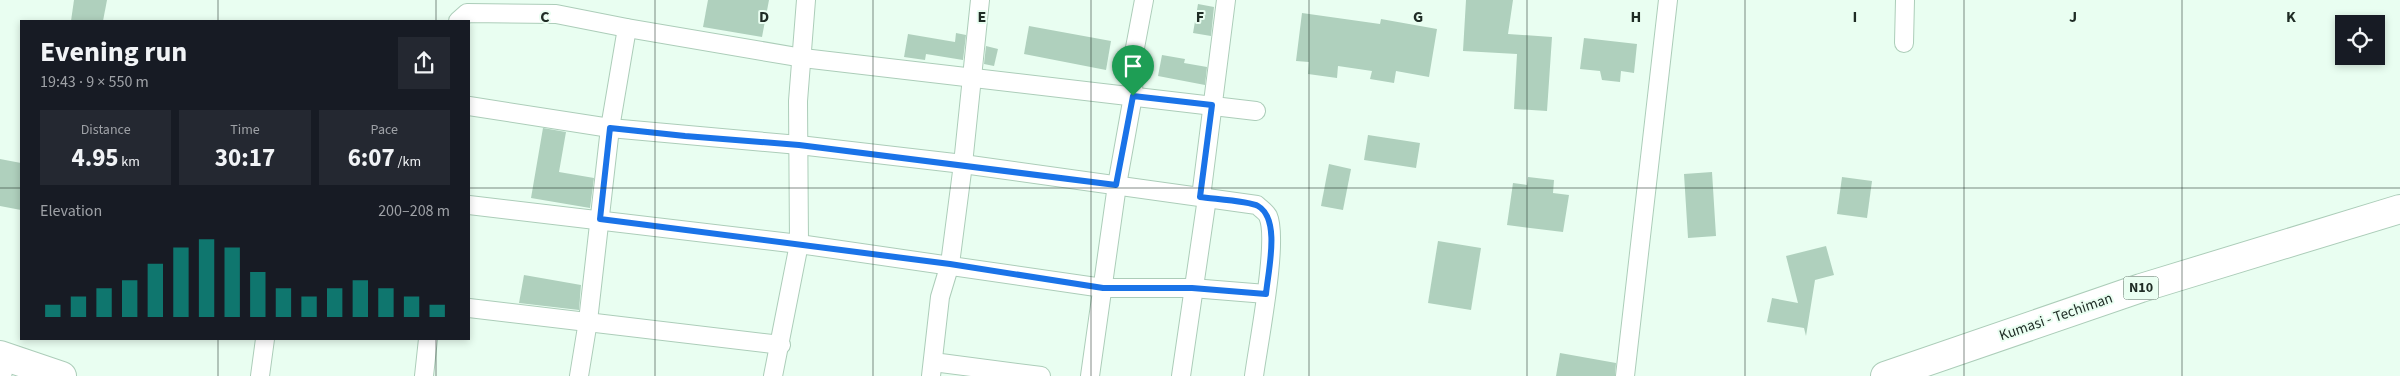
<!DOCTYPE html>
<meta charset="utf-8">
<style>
:root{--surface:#171b24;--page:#242831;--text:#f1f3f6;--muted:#9ea1a6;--accent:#0f766e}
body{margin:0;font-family:"Source Sans 3",sans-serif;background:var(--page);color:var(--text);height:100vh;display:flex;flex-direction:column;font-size:19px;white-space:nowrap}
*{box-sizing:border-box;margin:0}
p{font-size:16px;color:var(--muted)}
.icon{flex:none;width:28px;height:28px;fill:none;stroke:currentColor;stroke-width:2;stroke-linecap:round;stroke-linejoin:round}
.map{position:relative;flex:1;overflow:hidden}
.drawer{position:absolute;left:20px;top:20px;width:450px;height:320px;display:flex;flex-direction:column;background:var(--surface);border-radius:0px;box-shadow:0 2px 8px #0003}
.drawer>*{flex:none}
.controls{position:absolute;left:2335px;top:15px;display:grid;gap:10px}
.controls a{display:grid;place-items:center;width:50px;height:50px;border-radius:0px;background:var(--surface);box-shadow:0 2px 8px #0003;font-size:25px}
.pin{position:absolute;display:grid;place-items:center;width:42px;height:42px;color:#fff;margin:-51px -21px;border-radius:50% 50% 50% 0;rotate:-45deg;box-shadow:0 0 5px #0007}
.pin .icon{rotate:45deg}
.round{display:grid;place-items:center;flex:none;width:52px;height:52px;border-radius:0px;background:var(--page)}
.overview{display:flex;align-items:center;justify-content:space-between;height:85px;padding:0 20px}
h1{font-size:28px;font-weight:700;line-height:38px}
.stats{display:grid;grid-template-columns:repeat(3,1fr);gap:8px;height:85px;padding:5px 20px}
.stats div{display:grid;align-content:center;border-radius:0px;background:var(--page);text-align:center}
.stats b{font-size:25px;font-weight:700}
.stats small{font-size:14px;font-weight:400}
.stats p{font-size:14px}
.chart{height:140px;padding:10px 20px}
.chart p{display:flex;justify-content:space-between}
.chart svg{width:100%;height:90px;margin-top:5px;stroke:var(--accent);stroke-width:6}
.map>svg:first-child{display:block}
.building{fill:#afd0bd}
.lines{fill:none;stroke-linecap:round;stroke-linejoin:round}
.minor-casing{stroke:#accdb9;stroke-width:20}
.trunk-casing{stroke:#accdb9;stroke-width:30}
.minor{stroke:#fff;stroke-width:18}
.trunk{stroke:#fff;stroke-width:28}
.route-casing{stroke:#fff;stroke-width:10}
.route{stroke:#1a73e8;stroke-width:6}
.grid{fill:none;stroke:#1f2c25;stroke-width:1;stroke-opacity:0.55}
.labels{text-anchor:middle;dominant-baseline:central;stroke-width:4;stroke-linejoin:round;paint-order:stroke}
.shield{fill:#e9fef1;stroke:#5c6b62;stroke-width:1}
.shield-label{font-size:14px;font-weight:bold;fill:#1f2c25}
.street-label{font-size:15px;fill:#1f2c25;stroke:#e9fef1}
.grid-label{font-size:16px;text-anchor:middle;font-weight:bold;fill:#1f2c25;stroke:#e9fef1;stroke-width:4;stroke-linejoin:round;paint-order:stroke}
</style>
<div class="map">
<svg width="2400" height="376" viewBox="0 0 2400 376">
<rect width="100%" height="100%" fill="#e9fef1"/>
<!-- building -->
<g class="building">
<path d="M74,0H107L103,21H71Z"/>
<path d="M708,0H769L762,37L703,27Z"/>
<path d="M1466,0H1513L1508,34L1552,37L1547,111L1514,109L1517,54L1463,51Z"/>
<path d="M1198,4L1214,7L1211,36L1193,33Z"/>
<path d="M1302,13L1380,24L1381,19L1437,29L1429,77L1396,71L1394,83L1370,79L1372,71L1338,66L1337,78L1308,74L1309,62L1296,61Z"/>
<path d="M1029,26L1111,41L1106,70L1024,54Z"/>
<path d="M956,33L966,35L963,60L926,54L925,60L904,57L908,34L955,42Z"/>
<path d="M1584,38L1637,44L1634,73L1621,71L1620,82L1602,80L1600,71L1580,69Z"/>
<path d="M986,46L998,49L994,66L984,64Z"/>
<path d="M1162,55L1185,59L1184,63L1207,67L1205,85L1158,76Z"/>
<path d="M543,128L566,132L559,172L594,178L590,208L531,198Z"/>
<path d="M1368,135L1420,143L1416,168L1364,160Z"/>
<path d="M0,159L21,163V210L0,206Z"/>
<path d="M1329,164L1351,169L1343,210L1321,206Z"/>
<path d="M1712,172L1716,236L1688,238L1684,174Z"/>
<path d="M1528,177L1554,180L1553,193L1569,195L1563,232L1507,225L1513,183L1527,185Z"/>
<path d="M1842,177L1872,181L1867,218L1837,214Z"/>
<path d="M1438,241L1481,248L1471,310L1428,303Z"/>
<path d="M1826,246L1834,275L1815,280L1806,336L1804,328L1767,322L1772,298L1798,303L1786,256Z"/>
<path d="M524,275L581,285L579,310L519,303Z"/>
<path d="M1560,353L1616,363L1615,376H1556Z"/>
</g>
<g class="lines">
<!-- minor casing -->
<g class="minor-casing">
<g id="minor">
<path d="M458,21L467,13L556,14L627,28L803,58L1256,111"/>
<path d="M1904,43L1905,0"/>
<path d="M469,106L610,128L799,145L963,164L1257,205C1260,208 1266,212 1268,216C1279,240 1258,345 1254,376"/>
<path d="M1201,197L1226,0"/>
<path d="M469,205L799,244L1103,288H1192L1266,294"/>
<path d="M469,308L781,345"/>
<path d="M933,362L1041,376"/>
<path d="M2,376L6,358"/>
<path d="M260,376L265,339"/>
<path d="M424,376L428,339"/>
<path d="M579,376L588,321L610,128L627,28"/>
<path d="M773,376L799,244L798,101L806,0"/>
<path d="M931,376L940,297L950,264L963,164L980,0"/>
<path d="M1090,376L1117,185L1133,96L1134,53L1144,0"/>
<path d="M1181,376L1207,198"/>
<path d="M1625,376L1668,0"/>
</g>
</g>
<!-- trunk casing -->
<g class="trunk-casing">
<g id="trunk">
<path d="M0,355L62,376"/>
<path d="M1885,376L2141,288L2400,209"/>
</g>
</g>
<!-- minor -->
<use href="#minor" class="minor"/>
<!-- trunk -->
<use href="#trunk" class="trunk"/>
</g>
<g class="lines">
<!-- route casing -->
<g class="route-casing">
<path id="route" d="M1133,96L1212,105L1200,197C1213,199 1249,201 1258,206C1281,219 1268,271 1266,294L1192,288H1103L950,264L600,219L610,128L685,136L799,145L1116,185Z"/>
</g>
<!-- route -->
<use href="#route" class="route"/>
</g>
<!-- grid -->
<path class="grid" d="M218,0V21M436,0V21M655,0V376M873,0V376M1091,0V376M1309,0V376M1527,0V376M1745,0V376M1964,0V376M2182,0V376M0,188H21M469,188H2400M218,339V376M436,339V376"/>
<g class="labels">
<!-- shield labels -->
<rect class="shield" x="2123.5" y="276.5" width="35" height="23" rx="4"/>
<g class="shield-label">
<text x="2141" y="288">N10</text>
</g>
<!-- street labels -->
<g class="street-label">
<text transform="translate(2056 317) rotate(-19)">Kumasi - Techiman</text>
</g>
</g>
<g class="grid-label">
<text x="545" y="22">C</text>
<text x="764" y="22">D</text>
<text x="982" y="22">E</text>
<text x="1200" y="22">F</text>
<text x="1418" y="22">G</text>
<text x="1636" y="22">H</text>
<text x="1855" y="22">I</text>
<text x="2073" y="22">J</text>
<text x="2291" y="22">K</text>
</g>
</svg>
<div class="controls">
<a><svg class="icon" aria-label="locate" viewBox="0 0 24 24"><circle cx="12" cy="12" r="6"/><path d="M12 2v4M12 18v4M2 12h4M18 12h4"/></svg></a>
</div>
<div class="pin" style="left:1133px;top:96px;background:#1e9e55"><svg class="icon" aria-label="arrive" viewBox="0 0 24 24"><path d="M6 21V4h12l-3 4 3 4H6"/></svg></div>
<section class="drawer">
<div class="overview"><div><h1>Evening run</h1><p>19:43 · 9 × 550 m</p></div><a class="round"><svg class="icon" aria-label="share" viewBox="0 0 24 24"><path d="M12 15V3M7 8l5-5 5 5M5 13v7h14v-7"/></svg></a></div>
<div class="stats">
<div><p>Distance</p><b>4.95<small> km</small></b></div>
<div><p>Time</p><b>30:17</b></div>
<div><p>Pace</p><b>6:07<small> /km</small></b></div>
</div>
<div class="chart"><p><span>Elevation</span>200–208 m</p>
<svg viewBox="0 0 160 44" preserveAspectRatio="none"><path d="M5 44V38M15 44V34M25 44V30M35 44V26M45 44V18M55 44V10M65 44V6M75 44V10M85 44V22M95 44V30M105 44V34M115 44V30M125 44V26M135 44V30M145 44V34M155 44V38"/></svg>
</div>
</section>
</div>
